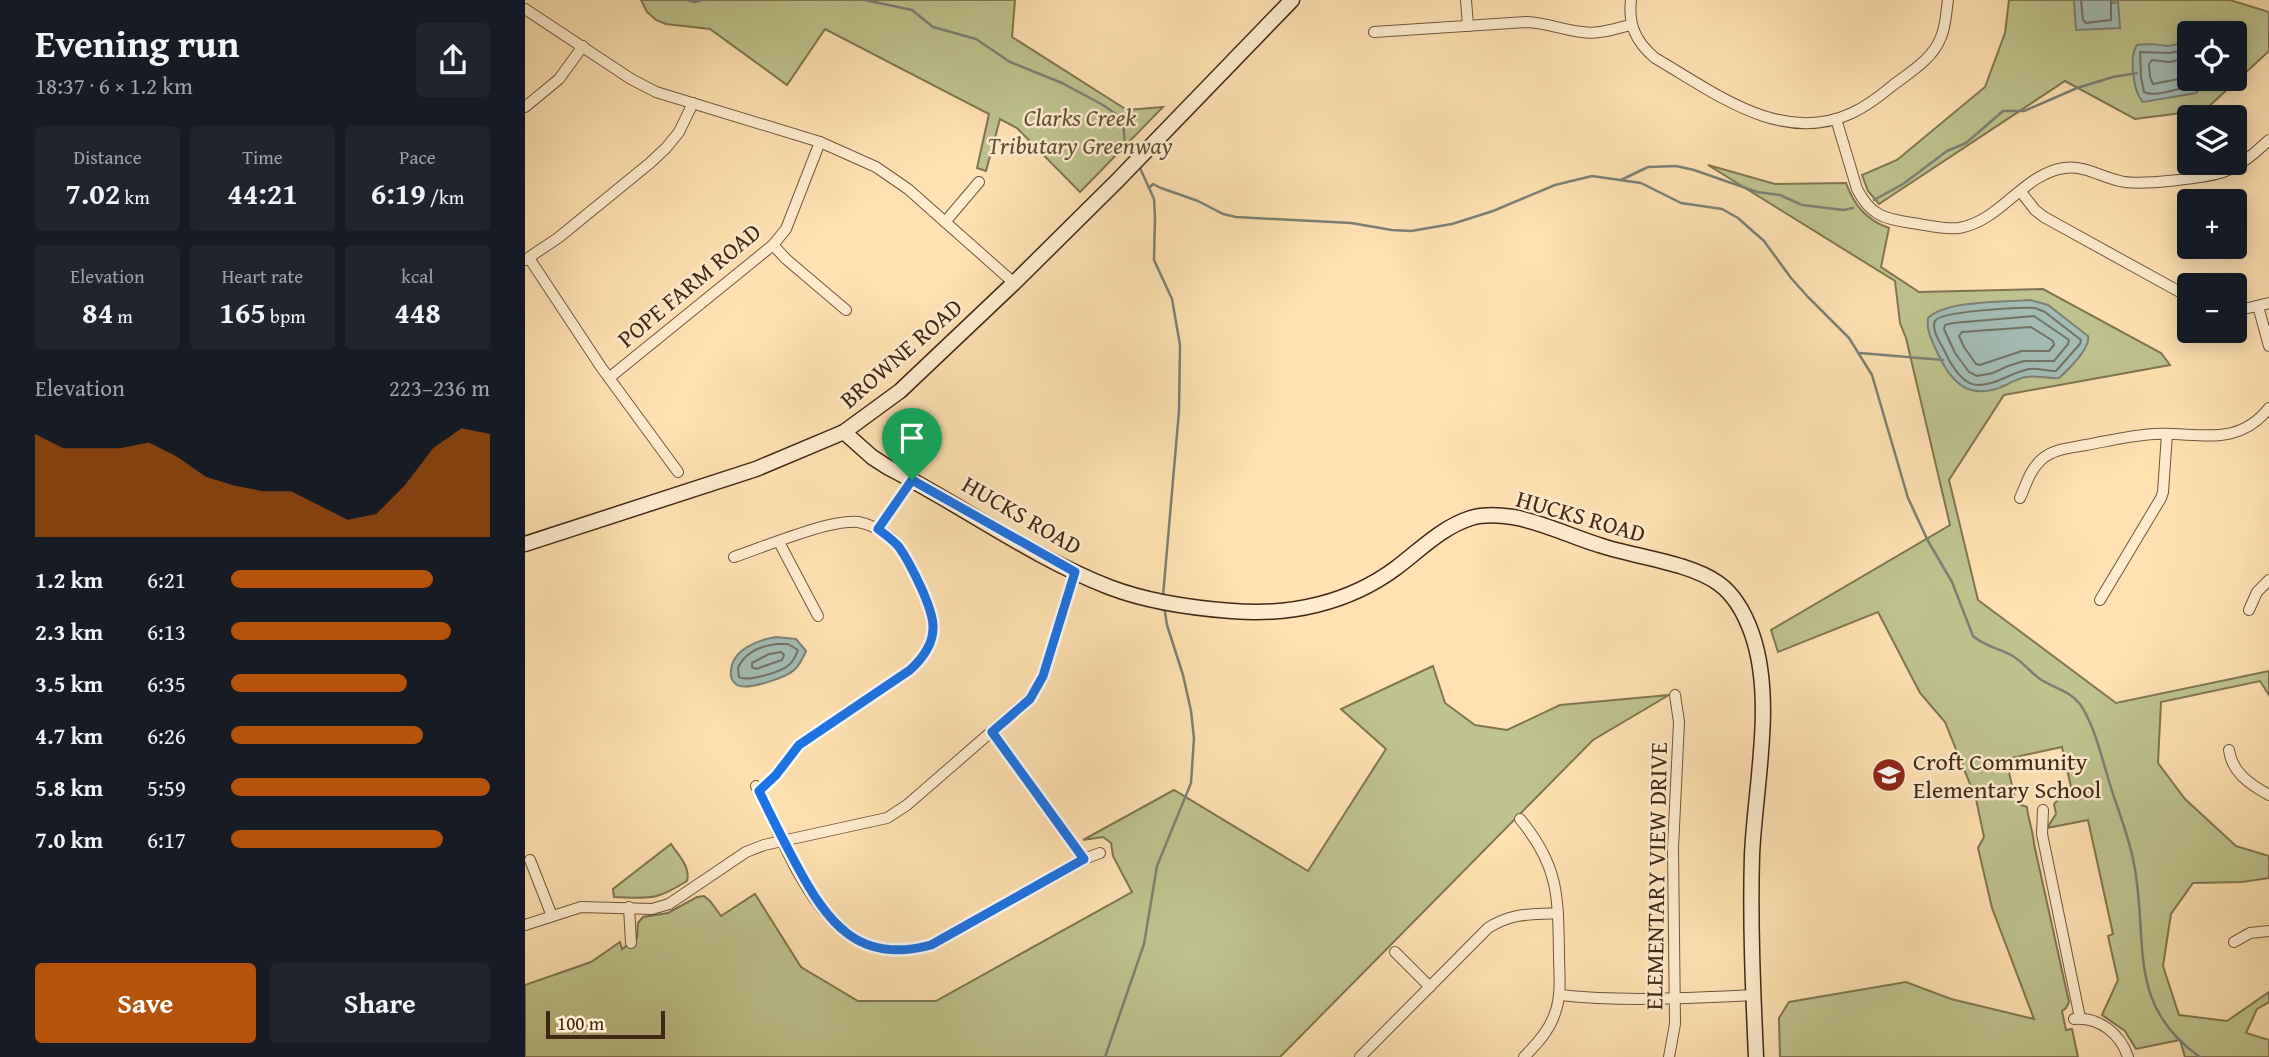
<!DOCTYPE html>
<meta charset="utf-8">
<style>
:root{--surface:#171b24;--page:#20242c;--text:#f1f3f6;--muted:#9ea1a6;--accent:#b45309}
body{margin:0;font-family:"Gentium Book Plus",serif;background:var(--page);color:var(--text);height:100vh;display:flex;flex-direction:column;font-size:26px;white-space:nowrap}
*{box-sizing:border-box;margin:0}
p{font-size:23px;color:var(--muted)}
.icon{flex:none;width:38px;height:38px;fill:none;stroke:currentColor;stroke-width:2;stroke-linecap:round;stroke-linejoin:round}
.map{position:relative;flex:1;overflow:hidden}
.sheet{display:flex;flex-direction:column;background:var(--surface);width:525px}
.sheet>*{flex:none}
.controls{position:absolute;left:1652px;top:21px;display:grid;gap:14px}
.controls a{display:grid;place-items:center;width:70px;height:70px;border-radius:7px;background:var(--surface);box-shadow:0 4px 18px #0003;font-size:35px}
.scale{position:absolute;left:21px;bottom:18px;width:119px;box-sizing:border-box;padding-left:7px;border:4px solid #422713;border-top:0;font-size:19px;line-height:24px;white-space:nowrap;color:#422713;-webkit-text-stroke:5px #ffeccd;paint-order:stroke}
.pin{position:absolute;display:grid;place-items:center;width:60px;height:60px;color:#fff;margin:-72px -30px;border-radius:50% 50% 50% 0;rotate:-45deg;box-shadow:0 0 7px #0007}
.pin .icon{rotate:45deg}
.round{display:grid;place-items:center;flex:none;width:74px;height:74px;border-radius:7px;background:var(--page)}
.head{display:flex;align-items:center;justify-content:space-between;height:119px;padding:0 35px}
h1{font-size:38px;font-weight:700;line-height:52px}
.figures{display:grid;grid-template-columns:repeat(3,1fr);gap:10px;height:119px;padding:7px 35px}
.figures div{display:grid;align-content:center;border-radius:7px;background:var(--page);text-align:center}
.figures b{font-size:30px;font-weight:700}
.figures small{font-size:19px;font-weight:400}
.figures p{font-size:19px}
.chart{height:196px;padding:14px 35px}
.chart p{display:flex;justify-content:space-between}
.chart svg{width:100%;height:126px;margin-top:7px;fill:var(--accent);opacity:.7}
.button{display:flex;gap:14px;margin-top:auto;padding:14px 35px}
.button a{flex:1;height:80px;border-radius:7px;background:var(--accent);color:#fff;font-size:28px;font-weight:700;line-height:80px;text-align:center}
.button a+a{background:var(--page);color:var(--text)}
ul{padding:0 35px;list-style:none;font-size:23px}
li{display:grid;grid-template-columns:112px 84px 1fr;align-items:center;height:52px}
li i{height:18px;border-radius:9px;background:var(--accent)}
main{display:flex;flex:1;min-height:0}
.map>svg:first-child{display:block}
.green{fill:#bfc38d;stroke:#807550;stroke-width:2;fill-rule:evenodd}
.water{fill:#a3bcb4;stroke:#7c8074;stroke-width:2}
.lines{fill:none;stroke-linecap:round;stroke-linejoin:round}
.shore{stroke:#727264;stroke-width:2}
.stream{stroke:#7c8074;stroke-width:2.5}
.street-casing{stroke:#71563b;stroke-width:12}
.secondary-casing{stroke:#422713;stroke-width:17}
.street{stroke:#ffeccd;stroke-width:10}
.secondary{stroke:#ffeccd;stroke-width:14}
.route-casing{stroke:#fff;stroke-width:14}
.route{stroke:#1a73e8;stroke-width:9}
.labels{text-anchor:middle;dominant-baseline:central;stroke-width:5;stroke-linejoin:round;paint-order:stroke}
.park-label{font-size:24px;font-style:italic;fill:#614e32;stroke:#ffeccd}
.street-label{font-size:24px;fill:#422713;stroke:#ffeccd}
.poi-label{font-size:24px;fill:#422713;stroke:#ffeccd;text-anchor:start}
</style>
<main>
<section class="sheet">
<div class="head"><div><h1>Evening run</h1><p>18:37 · 6 × 1.2 km</p></div><a class="round"><svg class="icon" aria-label="share" viewBox="0 0 24 24"><path d="M12 15V3M7 8l5-5 5 5M5 13v7h14v-7"/></svg></a></div>
<div class="figures">
<div><p>Distance</p><b>7.02<small> km</small></b></div>
<div><p>Time</p><b>44:21</b></div>
<div><p>Pace</p><b>6:19<small> /km</small></b></div>
</div>
<div class="figures">
<div><p>Elevation</p><b>84<small> m</small></b></div>
<div><p>Heart rate</p><b>165<small> bpm</small></b></div>
<div><p>kcal</p><b>448</b></div>
</div>
<div class="chart"><p><span>Elevation</span>223–236 m</p>
<svg viewBox="0 0 160 44" preserveAspectRatio="none"><path d="M0 44V8L10 13L20 13L30 13L40 11L50 16L60 23L70 26L80 28L90 28L100 33L110 38L120 36L130 26L140 13L150 6L160 8V44z"/></svg>
</div>
<ul>
<li><b>1.2 km</b>6:21<i style="width:78%"></i></li>
<li><b>2.3 km</b>6:13<i style="width:85%"></i></li>
<li><b>3.5 km</b>6:35<i style="width:68%"></i></li>
<li><b>4.7 km</b>6:26<i style="width:74%"></i></li>
<li><b>5.8 km</b>5:59<i style="width:100%"></i></li>
<li><b>7.0 km</b>6:17<i style="width:82%"></i></li>
</ul>
<div class="button"><a>Save</a><a>Share</a></div>
</section>
<div class="map">
<svg width="1744" height="1057" viewBox="0 0 1744 1057">
<rect width="100%" height="100%" fill="#ffe1b2"/>
<filter id="stains"><feTurbulence type="fractalNoise" baseFrequency=".00286" numOctaves="4"/><feColorMatrix values="0 0 0 0 .2 0 0 0 0 .09 0 0 0 0 .02 0 0 0 .5 -.17"/></filter>
<radialGradient id="worn" r=".72"><stop offset=".6" stop-color="#630" stop-opacity="0"/><stop offset="1" stop-color="#630" stop-opacity=".3"/></radialGradient>
<!-- green -->
<g class="green">
<path d="M116,0H490L487,37L602,110L638,107L555,192L492,128L475,119L461,171L452,168L464,114L300,29L262,85L185,29L141,24L131,20L122,12Z"/>
<path d="M1484,0H1705L1744,12V51L1680,110L1610,119L1540,81L1354,204L1343,191L1337,175L1372,160L1460,87L1480,33ZM1664,33H1710V79H1664Z"/>
<path d="M1183,165L1250,184L1321,183C1329,205 1341,220 1364,228L1356,267L1394,292L1518,289L1636,353L1645,365L1479,395L1424,480L1453,600L1591,703L1744,671V695L1735,681L1636,702L1633,763L1660,799L1711,846L1744,856V878L1717,882L1668,883L1646,914L1638,966L1654,1015L1702,1021L1744,992V1002L1732,1009L1721,1033L1744,1040V1057H1660L1655,1040L1611,1049L1600,1031L1577,1015L1593,980L1583,936L1588,934L1563,820L1522,828L1531,814L1529,804L1546,787L1537,747L1481,759L1491,803L1502,807C1503,819 1508,831 1509,844L1544,1002L1541,1008L1537,1011L1541,1030L1547,1029L1553,1057H1255L1254,1018L1264,1002L1381,982L1426,999L1509,1019L1467,908L1453,848L1459,837L1451,799L1420,722L1395,693L1353,612L1253,652L1246,630L1425,525L1381,338L1375,323L1370,281Z"/>
<path d="M908,666L920,703L950,725L982,730L1035,705L1144,695L1068,740L755,1057H0V985L66,962L95,942L97,949L112,938L113,923L118,917L143,913L172,897L179,896L185,901L196,916L230,894L276,967L333,1001H411L607,892L588,856L586,843L578,837L558,840L649,790L783,871L861,749L816,709Z"/>
<path d="M146,844C153,855 166,867 162,881C130,901 126,898 89,897L88,889Z"/>
</g>
<!-- water -->
<g class="water">
<path d="M1549,0H1587L1588,3L1593,2L1595,28L1551,30Z"/>
<path d="M1664,42V79H1683L1671,93L1618,102C1608,92 1604,56 1612,45L1626,44L1643,46Z"/>
<path d="M1505,300L1523,305L1563,336C1566,348 1543,370 1534,378C1523,379 1512,375 1501,377C1490,379 1481,386 1471,389C1441,398 1425,380 1413,354C1408,342 1401,332 1403,318C1421,300 1480,302 1505,300Z"/>
<path d="M251,637L271,639L281,651C278,658 275,665 269,670C262,677 222,691 212,685C207,682 205,676 206,671C207,649 234,640 251,637Z"/>
</g>
<g class="lines">
<!-- shore -->
<g class="shore">
<path d="M1556,0L1558,20L1561,23L1586,20V0"/>
<path d="M1664,49L1644,53L1615,52L1616,77L1619,92C1631,98 1654,87 1669,86L1675,79"/>
<path d="M1664,58L1644,62L1627,60L1624,64L1625,77L1628,84L1664,77"/>
<path d="M1510,308L1520,312L1556,340L1555,344L1531,371C1522,371 1513,368 1504,369C1486,372 1466,389 1447,384C1435,380 1425,363 1420,352C1416,344 1406,330 1410,321C1415,311 1497,307 1510,308Z"/>
<path d="M1509,316L1544,340L1543,344L1529,361H1499L1483,366L1468,373L1452,376L1444,372L1430,353L1419,329L1420,325L1428,323Z"/>
<path d="M1506,327L1528,341L1529,345L1524,351H1497L1455,365L1451,364L1439,347L1434,336L1437,332Z"/>
<path d="M252,644H263L273,650C271,655 269,661 264,665C256,672 223,682 214,677L213,668C220,652 235,646 252,644Z"/>
<path d="M256,652L259,655L257,660L231,669L227,667V663L244,654Z"/>
</g>
<!-- stream -->
<g class="stream">
<path d="M162,0L170,2L176,0"/>
<path d="M340,0L387,10L408,27L451,39L485,62L537,83L578,105L592,115L598,122L600,143L607,156"/>
<path d="M615,168L629,199L630,217L629,260L647,299L655,345L654,411L638,596"/>
<path d="M1096,180L1123,167L1151,166L1169,170L1232,192L1255,195L1277,205L1319,210L1328,208"/>
<path d="M624,188L628,184L636,188L673,201L698,214L711,217L826,223L867,230L886,231L927,224L968,211L1030,185L1067,176L1116,183L1156,203L1197,209L1213,218L1239,241L1266,278L1283,297L1324,338L1347,375L1383,498L1403,541L1427,582L1448,636C1459,646 1473,648 1486,655C1497,661 1505,672 1515,679C1528,688 1544,690 1555,704C1569,725 1576,754 1583,778C1591,806 1604,835 1609,864C1624,940 1600,1005 1675,1057"/>
<path d="M1349,200L1378,184L1422,151L1441,143L1478,111H1499L1552,88L1588,77L1612,73"/>
<path d="M1335,353L1418,360"/>
<path d="M580,1057L619,944L632,866L666,783L669,738L666,711L658,675L642,625L639,606"/>
</g>
<!-- street casing -->
<g class="street-casing">
<g id="street">
<path d="M941,0L943,26"/>
<path d="M1106,0C1103,25 1111,42 1130,58C1189,92 1256,146 1327,113C1342,106 1355,96 1367,86C1385,72 1408,59 1416,37C1421,26 1421,12 1423,0"/>
<path d="M0,9L106,79L131,92L295,142L351,167L383,189L489,283"/>
<path d="M849,32L1002,22C1022,23 1038,30 1057,32C1074,35 1091,28 1106,25"/>
<path d="M0,107L34,79L58,46"/>
<path d="M1311,119L1332,189C1345,215 1359,219 1387,223C1402,225 1419,230 1434,228C1476,221 1498,174 1539,168C1560,165 1576,177 1595,181C1613,186 1684,178 1701,171C1718,164 1731,152 1744,140"/>
<path d="M1496,192L1510,210L1519,217L1664,297"/>
<path d="M420,222L454,182"/>
<path d="M248,245L261,259L321,310"/>
<path d="M4,258L76,367L153,472"/>
<path d="M0,260L33,238L125,163L141,148L154,132L168,103"/>
<path d="M1733,306L1744,346"/>
<path d="M1710,308H1723L1744,303"/>
<path d="M84,378L248,245L261,229L295,142"/>
<path d="M1495,498C1501,485 1505,470 1516,460C1528,449 1545,448 1561,445C1583,441 1607,435 1630,434C1674,432 1712,448 1744,408"/>
<path d="M353,529L387,480"/>
<path d="M254,542L293,616"/>
<path d="M209,557C239,547 304,519 333,522C344,524 357,530 366,538C381,552 410,609 408,629C406,647 397,659 385,670L274,745L251,775L234,791"/>
<path d="M1575,600L1636,498L1638,492L1642,434"/>
<path d="M1724,610L1732,592L1744,580"/>
<path d="M467,731L559,859"/>
<path d="M1704,750C1707,773 1726,785 1744,795"/>
<path d="M231,786C269,859 300,974 406,945L559,859L575,853"/>
<path d="M1518,810L1517,834L1555,1018"/>
<path d="M995,819C1034,866 1033,896 1034,954C1034,974 1037,994 1030,1013C1025,1030 1011,1045 999,1057"/>
<path d="M5,860L27,916"/>
<path d="M104,907L106,943"/>
<path d="M0,925L56,907L127,909L144,904L221,852L239,845L362,818L382,805L504,699L518,676L550,572"/>
<path d="M1709,942L1725,933L1744,931"/>
<path d="M870,952L905,987"/>
<path d="M1035,995C1099,1002 1165,998 1229,995"/>
<path d="M1549,1019C1574,1017 1595,1033 1603,1057"/>
<path d="M835,1057L963,928C988,912 1005,915 1033,913"/>
<path d="M1144,1057L1150,1024L1148,848L1154,722L1150,695"/>
</g>
</g>
<!-- secondary casing -->
<g class="secondary-casing">
<g id="secondary">
<path d="M319,432L347,457L364,468C438,506 507,557 584,587C623,602 666,608 707,611C765,616 824,603 871,568C895,550 917,527 946,518C959,514 974,515 988,517C1017,522 1045,536 1074,545C1109,557 1163,562 1193,583C1210,595 1220,614 1227,634C1250,700 1230,786 1227,855C1225,922 1228,990 1231,1057"/>
<path d="M0,544L231,469L319,432L375,391L489,283L592,181L767,0"/>
</g>
</g>
<!-- street -->
<use href="#street" class="street"/>
<!-- secondary -->
<use href="#secondary" class="secondary"/>
</g>
<g class="lines">
<!-- route casing -->
<g class="route-casing">
<path id="route" d="M387,480L550,572L518,676L505,699L467,732L559,859L406,945C333,965 302,922 271,864C258,840 246,816 234,791L251,775L274,745L385,670C397,659 408,645 408,628C409,609 385,563 374,547C368,540 361,535 353,529Z"/>
</g>
<!-- route -->
<use href="#route" class="route"/>
</g>
<!-- icons -->
<defs>
<g id="school-disc" transform="scale(1.75)"><circle r="9.5" fill="#8f2418" stroke="#ffeccd"/><path d="M0-5L7-2L0 1L-7-2ZM-4 1L0 2.5L4 1V4Q0 6-4 4Z" fill="#fff"/></g>
</defs>
<g fill-rule="evenodd">
<use href="#school-disc" x="1364" y="775"/>
</g>
<g class="labels">
<!-- park labels -->
<g class="park-label">
<text x="555" y="117">Clarks Creek<tspan x="555" dy="28">Tributary Greenway</tspan></text>
</g>
<!-- street labels -->
<g class="street-label">
<text transform="translate(164 285) rotate(-40)">POPE FARM ROAD</text>
<text transform="translate(376 353) rotate(-41)">BROWNE ROAD</text>
<text transform="translate(497 515) rotate(30)">HUCKS ROAD</text>
<text transform="translate(1056 516) rotate(16)">HUCKS ROAD</text>
<text transform="translate(1131 876) rotate(-89)">ELEMENTARY VIEW DRIVE</text>
</g>
<!-- poi labels -->
<g class="poi-label">
<text x="1388" y="761">Croft Community<tspan x="1388" dy="28">Elementary School</tspan></text>
</g>
</g>
<rect width="100%" height="100%" filter="url(#stains)"/>
<rect width="100%" height="100%" fill="url(#worn)"/>
</svg>
<div class="controls">
<a><svg class="icon" aria-label="locate" viewBox="0 0 24 24"><circle cx="12" cy="12" r="6"/><path d="M12 2v4M12 18v4M2 12h4M18 12h4"/></svg></a>
<a><svg class="icon" aria-label="layers" viewBox="0 0 24 24"><path d="M12 4l9 5-9 5-9-5zM3 14l9 5 9-5"/></svg></a>
<a>+</a>
<a>−</a>
</div>
<div class="scale">100 m</div>
<div class="pin" style="left:387px;top:480px;background:#1e9e55"><svg class="icon" aria-label="arrive" viewBox="0 0 24 24"><path d="M6 21V4h12l-3 4 3 4H6"/></svg></div>
</div>
</main>
